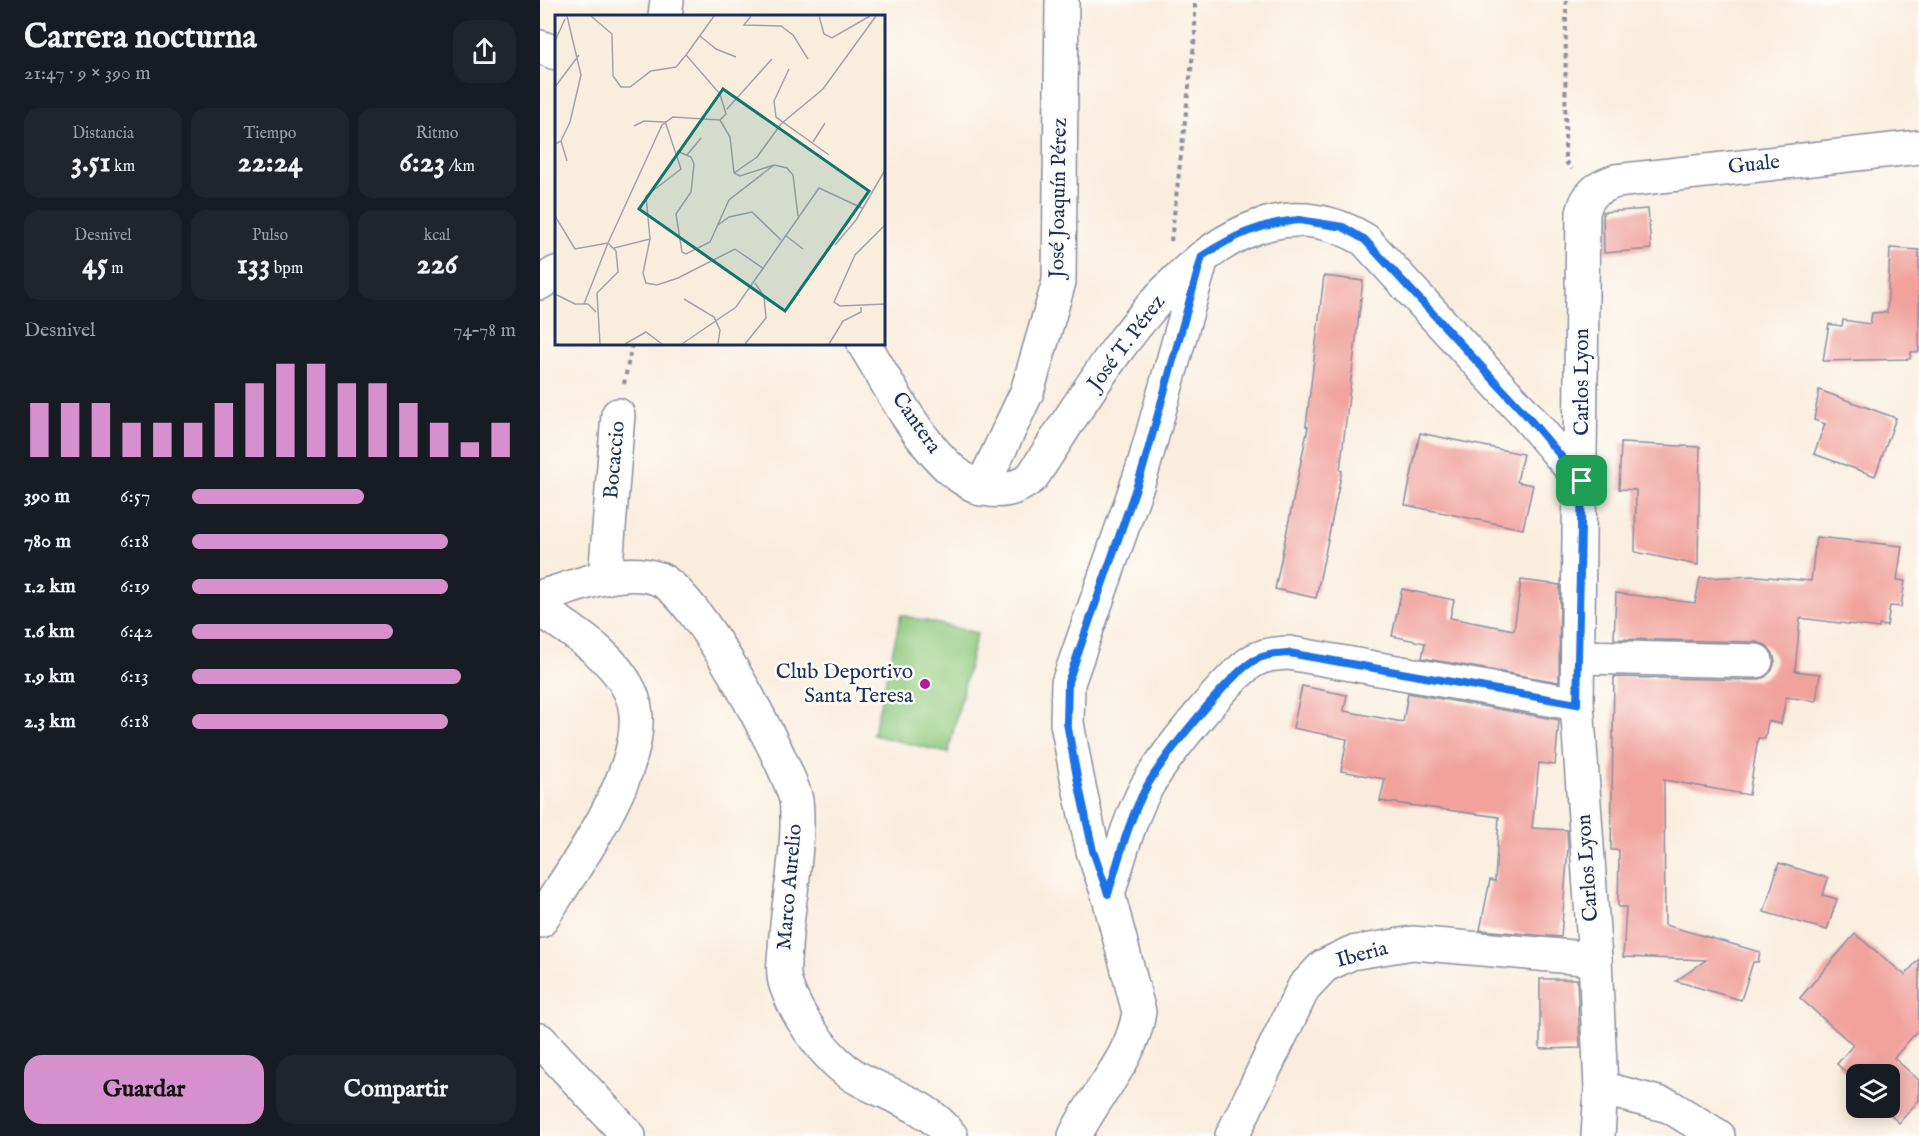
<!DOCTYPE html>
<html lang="es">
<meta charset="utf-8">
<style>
:root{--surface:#171b24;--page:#20242c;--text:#f1f3f6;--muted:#9ea1a6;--accent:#d690ce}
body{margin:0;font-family:"IM FELL English",serif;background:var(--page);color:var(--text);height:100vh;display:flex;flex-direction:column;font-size:22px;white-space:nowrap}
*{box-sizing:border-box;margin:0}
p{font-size:20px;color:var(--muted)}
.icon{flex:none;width:33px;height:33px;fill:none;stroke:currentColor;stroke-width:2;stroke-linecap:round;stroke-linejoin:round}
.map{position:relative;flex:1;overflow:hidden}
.side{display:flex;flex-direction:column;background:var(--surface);width:540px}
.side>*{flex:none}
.buttons{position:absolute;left:1306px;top:1064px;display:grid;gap:12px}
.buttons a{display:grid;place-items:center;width:54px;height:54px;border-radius:12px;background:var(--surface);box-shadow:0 3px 15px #0003;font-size:30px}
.pin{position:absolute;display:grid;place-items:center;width:51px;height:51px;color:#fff;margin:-26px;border-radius:12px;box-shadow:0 3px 9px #0006}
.round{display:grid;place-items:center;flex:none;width:63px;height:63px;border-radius:18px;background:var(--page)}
.head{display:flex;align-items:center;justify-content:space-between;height:102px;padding:0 24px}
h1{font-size:33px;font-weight:700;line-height:45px}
.figures{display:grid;grid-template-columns:repeat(3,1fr);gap:9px;height:102px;padding:6px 24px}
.figures div{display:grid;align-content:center;border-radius:15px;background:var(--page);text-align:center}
.figures b{font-size:30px;font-weight:700}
.figures small{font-size:16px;font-weight:400}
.figures p{font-size:16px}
.chart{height:168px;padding:12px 24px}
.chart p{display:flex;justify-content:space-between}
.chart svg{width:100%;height:108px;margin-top:6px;stroke:var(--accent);stroke-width:6}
.cta{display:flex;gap:12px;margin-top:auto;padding:12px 24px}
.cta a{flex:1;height:69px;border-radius:18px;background:var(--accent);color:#111;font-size:24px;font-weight:700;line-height:69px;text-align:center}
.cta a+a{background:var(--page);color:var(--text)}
ul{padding:0 24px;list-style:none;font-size:20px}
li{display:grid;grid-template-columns:96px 72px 1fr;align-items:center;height:45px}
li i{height:15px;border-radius:8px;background:var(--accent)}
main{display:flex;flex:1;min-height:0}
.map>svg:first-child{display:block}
.green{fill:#8fc97d;stroke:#557c6e;stroke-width:1.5}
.building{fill:#f1a29d}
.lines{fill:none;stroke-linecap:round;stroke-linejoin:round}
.minor-casing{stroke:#8a8e9e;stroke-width:36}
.secondary-casing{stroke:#8a8e9e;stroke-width:36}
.path{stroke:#8a8e9e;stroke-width:4;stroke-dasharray:4.5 4.5;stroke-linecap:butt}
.minor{stroke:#fff;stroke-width:33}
.secondary{stroke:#fff;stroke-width:33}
.route-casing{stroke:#fff;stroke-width:12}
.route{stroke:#1a73e8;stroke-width:8}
.poi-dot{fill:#b5179e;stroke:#fdfcf7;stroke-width:2}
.labels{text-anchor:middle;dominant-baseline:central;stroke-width:5;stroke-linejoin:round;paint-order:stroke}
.street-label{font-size:21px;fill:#1b2f5e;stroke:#fdfcf7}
.poi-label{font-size:21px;fill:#1b2f5e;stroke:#fdfcf7;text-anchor:end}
.inset-road{fill:none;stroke:#a0a2ab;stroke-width:1.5}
.view{fill:#0f766e;fill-opacity:0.15;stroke:#0f766e;stroke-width:3}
.inset-edge{fill:none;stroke:#1b2f5e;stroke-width:3}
</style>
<main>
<section class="side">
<div class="head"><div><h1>Carrera nocturna</h1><p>21:47 · 9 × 390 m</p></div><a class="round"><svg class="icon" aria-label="share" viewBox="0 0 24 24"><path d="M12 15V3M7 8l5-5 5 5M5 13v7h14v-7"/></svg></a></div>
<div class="figures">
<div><p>Distancia</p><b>3.51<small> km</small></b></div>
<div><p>Tiempo</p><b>22:24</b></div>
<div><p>Ritmo</p><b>6:23<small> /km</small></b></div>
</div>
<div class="figures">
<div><p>Desnivel</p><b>45<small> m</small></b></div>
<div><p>Pulso</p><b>133<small> bpm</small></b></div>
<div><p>kcal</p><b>226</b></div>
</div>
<div class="chart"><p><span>Desnivel</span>74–78 m</p>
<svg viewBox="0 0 160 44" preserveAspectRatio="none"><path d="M5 44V22M15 44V22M25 44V22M35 44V30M45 44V30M55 44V30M65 44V22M75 44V14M85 44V6M95 44V6M105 44V14M115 44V14M125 44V22M135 44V30M145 44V38M155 44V30"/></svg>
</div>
<ul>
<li><b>390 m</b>6:57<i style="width:53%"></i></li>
<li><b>780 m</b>6:18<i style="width:79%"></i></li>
<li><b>1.2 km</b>6:19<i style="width:79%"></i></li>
<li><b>1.6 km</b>6:42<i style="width:62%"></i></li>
<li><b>1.9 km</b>6:13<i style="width:83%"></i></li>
<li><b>2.3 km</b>6:18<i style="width:79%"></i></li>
</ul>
<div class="cta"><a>Guardar</a><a>Compartir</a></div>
</section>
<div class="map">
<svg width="1379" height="1136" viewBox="0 0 1379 1136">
<rect width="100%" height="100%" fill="#fdfcf7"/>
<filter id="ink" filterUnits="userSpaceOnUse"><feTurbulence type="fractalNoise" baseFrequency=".0167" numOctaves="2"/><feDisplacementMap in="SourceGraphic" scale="12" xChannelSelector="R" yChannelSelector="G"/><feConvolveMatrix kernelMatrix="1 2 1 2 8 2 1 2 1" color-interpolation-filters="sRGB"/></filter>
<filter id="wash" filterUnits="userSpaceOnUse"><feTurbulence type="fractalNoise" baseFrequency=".008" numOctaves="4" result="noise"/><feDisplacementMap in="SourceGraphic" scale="24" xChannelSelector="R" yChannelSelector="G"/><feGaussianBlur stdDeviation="1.35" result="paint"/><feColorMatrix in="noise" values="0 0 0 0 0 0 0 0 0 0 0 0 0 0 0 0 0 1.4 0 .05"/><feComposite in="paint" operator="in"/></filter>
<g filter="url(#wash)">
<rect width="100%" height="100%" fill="#f9eede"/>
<!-- green -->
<path class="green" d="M361,615L437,633L408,753L333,735Z"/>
<g id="blocks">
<!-- building -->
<g class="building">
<path d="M1108,209L1111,249L1064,253L1063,212Z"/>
<path d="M1350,248L1379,250V352H1371L1370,359L1283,361L1289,324L1302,326L1303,320L1330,324L1332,313L1347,312Z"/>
<path d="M784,276L823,281L800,470L802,471L776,598L735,589L768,427L766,426Z"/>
<path d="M1279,390L1356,418L1335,476L1274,454L1285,424L1274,420Z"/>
<path d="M880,433L983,454L977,482L993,485L983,529L865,505Z"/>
<path d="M1081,443L1160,447L1158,565L1095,552L1096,490L1079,489Z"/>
<path d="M1276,537L1362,546L1357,580L1365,581L1361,607L1350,606L1347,626L1339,625V628L1260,618L1255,671L1280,674L1276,701L1246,697L1241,724L1228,721L1225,739L1218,738L1209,795L1124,780L1125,925L1220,952L1218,962H1213L1201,1000L1136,981L1166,960L1083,957L1086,907H1078L1079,850H1071L1074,677L1216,680L1225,677L1232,670L1235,661L1233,653L1226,645L1216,642L1074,639L1076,593L1155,603L1160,578L1217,576L1271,581Z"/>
<path d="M981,580L1020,585L1019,682L882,658L885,643L852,636L862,589L914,600L910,618L974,630Z"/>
<path d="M762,686L807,695L804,711L863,722L868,693L1019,720L1015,765L999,763L992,828L1027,830L1028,848L1021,937L940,930L950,880L955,881L959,817L840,801L845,779L801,771L807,739L753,728Z"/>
<path d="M1239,863L1288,878L1283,895L1297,899L1287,930L1224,912Z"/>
<path d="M1315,934L1365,975L1379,959V1029L1354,1058L1379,1080V1100L1359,1123L1342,1107H1350V1074H1317V1083L1297,1064L1313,1045L1260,998Z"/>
<path d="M1000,979H1037L1040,1048L1000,1049Z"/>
</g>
</g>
</g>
<g filter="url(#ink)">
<use href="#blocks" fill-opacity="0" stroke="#8a8e9e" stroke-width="1.5"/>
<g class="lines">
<!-- minor casing -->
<g class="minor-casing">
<g id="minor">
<path d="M125,16L127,0"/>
<path d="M324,344C354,391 420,535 492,477C559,378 678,152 825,240L987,416L1042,481"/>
<path d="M441,489L487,392L519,282L522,0"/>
<path d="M65,578L78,415"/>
<path d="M0,597C35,587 82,565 119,579C158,595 242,753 255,796C257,802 257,811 257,818C258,862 247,905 245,949C244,961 242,973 246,985C257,1017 287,1060 316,1077C350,1097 387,1104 411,1136"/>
<path d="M0,609C32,632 72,654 90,691C120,754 33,868 0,921"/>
<path d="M1038,657L1216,661"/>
<path d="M568,894C579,858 589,819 607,786C623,758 687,677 713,661C725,654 736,654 749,653L1037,704"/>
<path d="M0,1040L89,1136"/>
<path d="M1061,1088L1129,1106L1178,1136"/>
<path d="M535,1136C555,1093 592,1061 599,1012L568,894L553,851L537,777L527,723L528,683L603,468L662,258"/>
<path d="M692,1136L764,987L784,966L811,953L873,943L1055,959"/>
<path d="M1058,1136L1061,1088L1055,959L1037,704L1043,213C1047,194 1058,187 1076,181L1379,147"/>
</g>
</g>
<!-- secondary casing -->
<g class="secondary-casing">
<g id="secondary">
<path d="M0,47L16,53"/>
<path d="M0,283L16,273"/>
</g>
</g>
<!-- path -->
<g class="path">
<path d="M1026,0L1025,161L1032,169"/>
<path d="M631,241L655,35V0"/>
<path d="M84,384L92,344"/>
</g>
<!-- minor -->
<use href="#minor" class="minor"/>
<!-- secondary -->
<use href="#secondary" class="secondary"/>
</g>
</g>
<g class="lines" filter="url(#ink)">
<!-- route casing -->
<g class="route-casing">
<path id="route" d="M759,220L803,227L825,240L987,416L1042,481L1037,704L749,653C736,654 725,654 713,661C687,677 623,758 607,786C589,819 579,858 568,894L553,851L537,777L527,723L528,682L603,468L662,256C693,236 721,223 759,220Z"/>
</g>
<!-- route -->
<use href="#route" class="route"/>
</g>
<!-- markers -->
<circle class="poi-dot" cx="385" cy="684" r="6"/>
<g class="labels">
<!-- street labels -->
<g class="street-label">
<text transform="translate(1214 165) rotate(-6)">Guale</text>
<text transform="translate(519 198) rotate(-89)">José Joaquín Pérez</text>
<text transform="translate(587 343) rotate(-53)">José T. Pérez</text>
<text transform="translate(1042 382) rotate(-90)">Carlos Lyon</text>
<text transform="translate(376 423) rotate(55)">Cantera</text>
<text transform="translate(75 460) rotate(-85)">Bocaccio</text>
<text transform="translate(1048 868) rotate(-94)">Carlos Lyon</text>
<text transform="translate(250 887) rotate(-85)">Marco Aurelio</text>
<text transform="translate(822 955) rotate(-15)">Iberia</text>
</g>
<!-- poi labels -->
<g class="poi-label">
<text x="373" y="672">Club Deportivo<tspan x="373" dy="24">Santa Teresa</tspan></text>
</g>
</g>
<!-- overview -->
<g transform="translate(15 15)">
<rect width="330" height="330" fill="#f9eede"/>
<path class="inset-road" d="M36,1L57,19L58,61L66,72H75L96,56L121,52L131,40M196,1L189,10L226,11L238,20L253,44M264,1L269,19L277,23L315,1M145,21L161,34L181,42M0,26L10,4M234,54L219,86L221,102L274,140M0,72L24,40M172,94L217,44M165,105L175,122L179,158M110,106L126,154L91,181L95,224L88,258L91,268L102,270L123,263L180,234L209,254M79,111L89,106L109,107M6,126L12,146M258,127L270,108M0,129L6,126L15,107L26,60L12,1M122,136L136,142L139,149L136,177L121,199L127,237L131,239L155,227L174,185L219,150M132,140L146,123M179,158L202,142L226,109L268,74L321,1M179,158L185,161L219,150L232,153L238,160L243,201M0,201L20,234L53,228L29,289M163,210L174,202L197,197L226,225M330,210L300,240L279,287L285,291L330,289M230,220L248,234M280,230L301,205L330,155M59,233L95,224M0,279L20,289H33L41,297M129,284L159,302L165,315L163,329M45,329L42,278L63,257L61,236L53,228L107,110L118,102L165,105L171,99L165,79L131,40L159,1M70,329L91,317L107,329M127,329L181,292L264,173L307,193M190,329L211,303L209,281L200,268M274,329L288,306L306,297V292"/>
<path class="view" d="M168,74L314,176L230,296L84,194Z"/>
<rect width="330" height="330" class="inset-edge"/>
</g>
</svg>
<div class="buttons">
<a><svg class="icon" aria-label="layers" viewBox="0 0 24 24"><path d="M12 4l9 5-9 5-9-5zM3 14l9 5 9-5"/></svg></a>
</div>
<div class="pin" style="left:1042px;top:481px;background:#1e9e55"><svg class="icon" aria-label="arrive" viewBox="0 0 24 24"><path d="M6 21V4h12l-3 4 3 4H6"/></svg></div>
</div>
</main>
